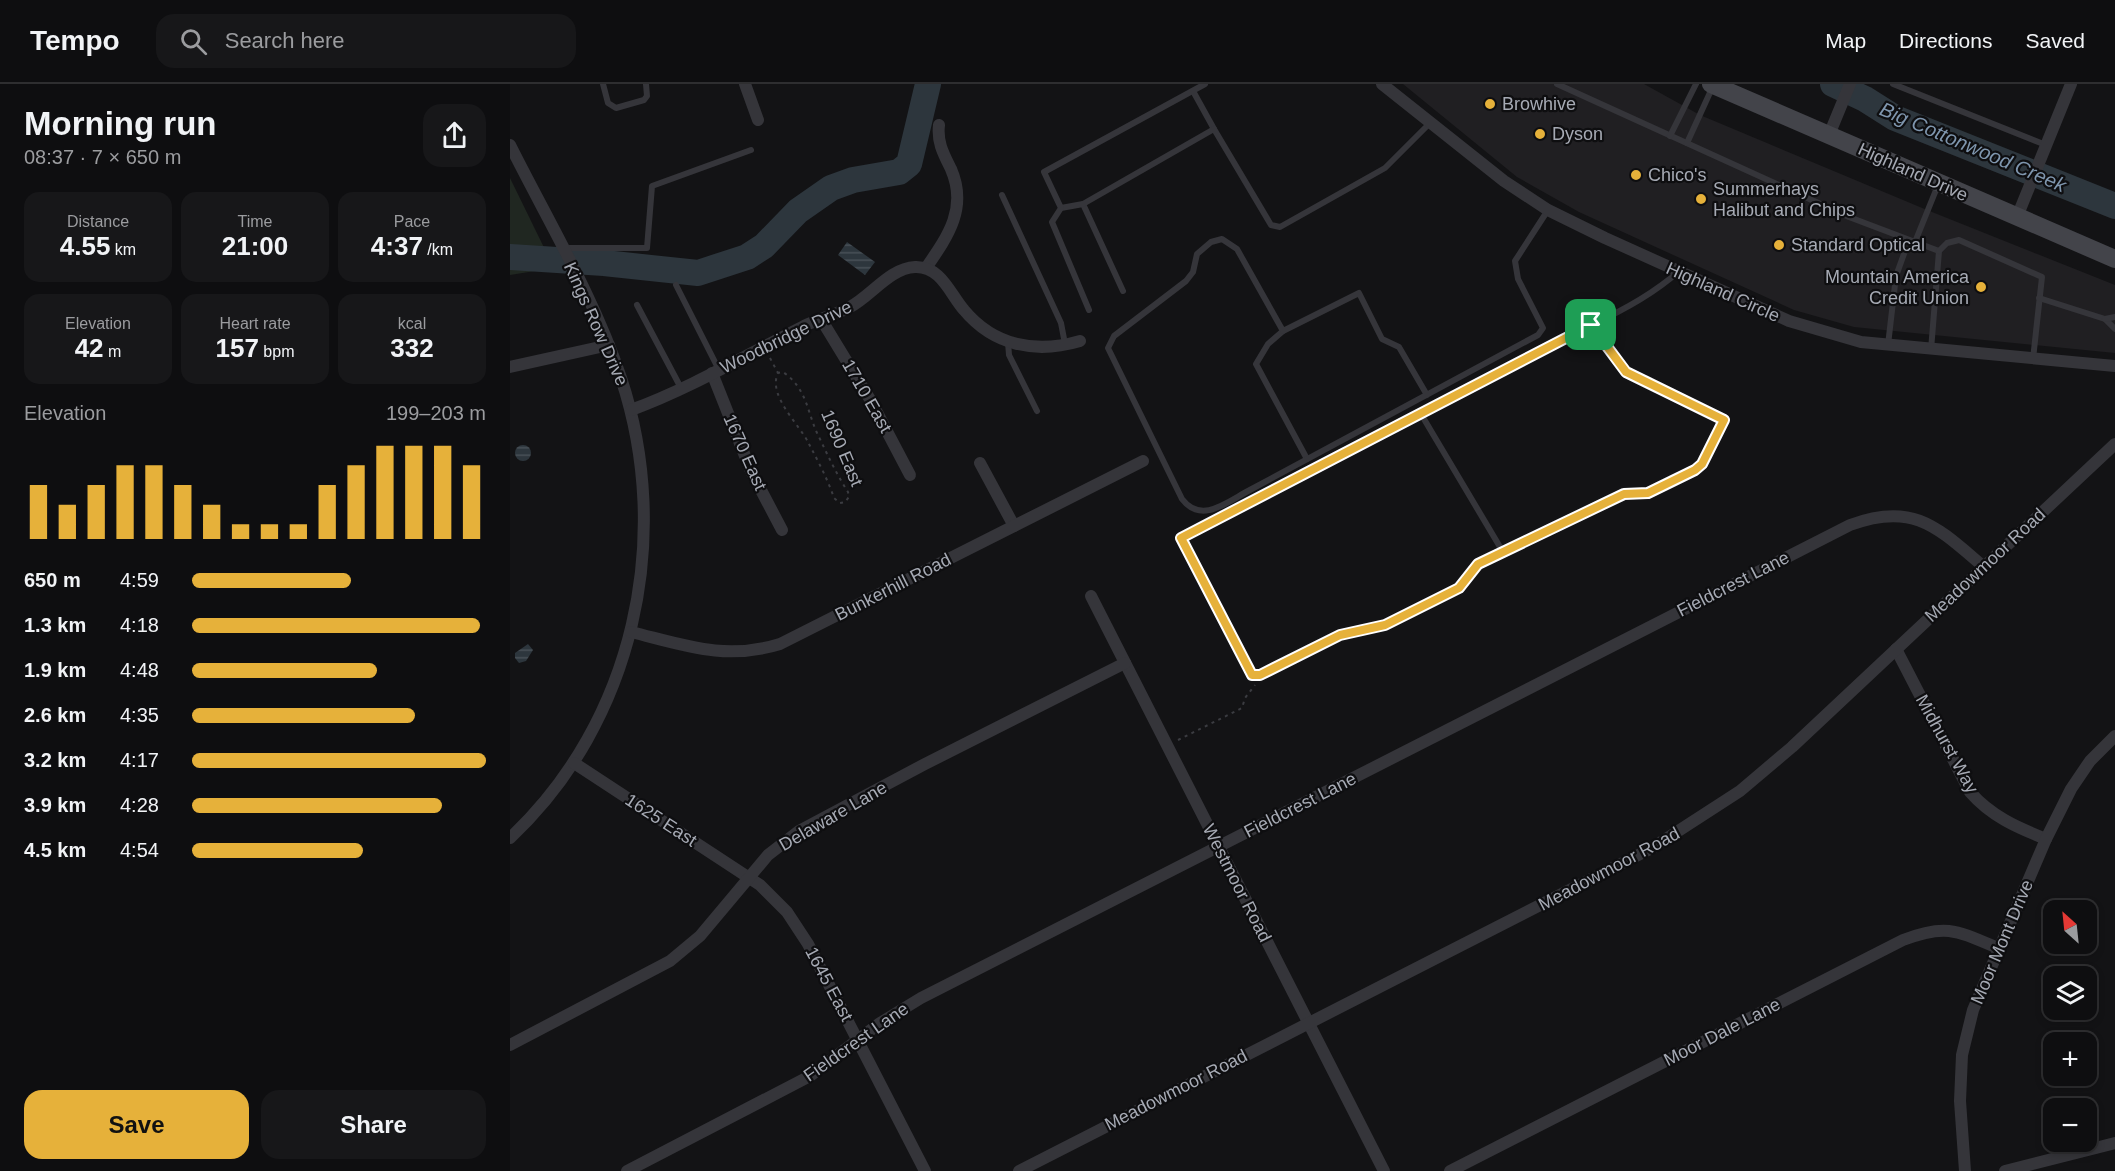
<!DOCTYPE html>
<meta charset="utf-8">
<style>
:root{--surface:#0e0e10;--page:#171719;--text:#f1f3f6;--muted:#9b9c9f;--line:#2e2e30;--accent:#e6b13a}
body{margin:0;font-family:Helvetica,sans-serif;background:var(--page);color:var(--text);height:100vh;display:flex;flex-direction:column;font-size:22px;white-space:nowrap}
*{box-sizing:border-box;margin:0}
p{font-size:20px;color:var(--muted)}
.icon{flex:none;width:33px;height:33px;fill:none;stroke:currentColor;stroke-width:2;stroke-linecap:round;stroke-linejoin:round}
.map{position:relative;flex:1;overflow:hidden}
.side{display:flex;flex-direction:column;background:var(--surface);width:510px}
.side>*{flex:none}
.needle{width:39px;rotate:333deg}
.tools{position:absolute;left:1533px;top:816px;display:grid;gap:12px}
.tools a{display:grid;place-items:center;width:54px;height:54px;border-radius:12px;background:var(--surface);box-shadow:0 3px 9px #0003,0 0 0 2px var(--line);font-size:30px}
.pin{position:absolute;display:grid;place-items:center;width:51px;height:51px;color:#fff;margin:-26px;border-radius:12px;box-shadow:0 3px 9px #0006}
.round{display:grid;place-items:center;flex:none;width:63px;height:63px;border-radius:18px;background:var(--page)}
.summary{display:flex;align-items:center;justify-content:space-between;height:102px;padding:0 24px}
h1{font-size:33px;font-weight:700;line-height:45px}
.metrics{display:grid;grid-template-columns:repeat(3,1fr);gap:9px;height:102px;padding:6px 24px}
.metrics div{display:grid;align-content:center;border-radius:15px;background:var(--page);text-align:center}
.metrics b{font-size:26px;font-weight:700}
.metrics small{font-size:16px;font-weight:400}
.metrics p{font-size:16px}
.chart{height:168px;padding:12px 24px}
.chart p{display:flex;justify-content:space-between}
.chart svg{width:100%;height:108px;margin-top:6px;stroke:var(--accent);stroke-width:6}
.action{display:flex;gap:12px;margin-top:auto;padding:12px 24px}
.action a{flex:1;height:69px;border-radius:18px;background:var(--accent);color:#111;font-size:24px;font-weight:700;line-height:69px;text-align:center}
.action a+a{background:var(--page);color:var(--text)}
ul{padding:0 24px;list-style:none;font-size:20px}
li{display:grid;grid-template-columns:96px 72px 1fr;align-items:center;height:45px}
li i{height:15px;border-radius:8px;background:var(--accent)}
header{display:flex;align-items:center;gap:36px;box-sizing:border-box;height:84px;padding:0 30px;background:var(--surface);border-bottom:2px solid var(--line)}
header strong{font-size:28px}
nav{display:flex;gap:33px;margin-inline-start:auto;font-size:21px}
.search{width:420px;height:54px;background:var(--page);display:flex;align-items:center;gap:15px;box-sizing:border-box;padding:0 21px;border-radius:18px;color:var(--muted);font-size:22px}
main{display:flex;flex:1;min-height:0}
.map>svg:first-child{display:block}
.built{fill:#201f22}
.green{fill:#202721}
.water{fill:url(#water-rules)}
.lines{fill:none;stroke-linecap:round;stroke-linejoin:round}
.river{stroke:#2d363d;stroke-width:26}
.path{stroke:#3b3c41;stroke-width:2;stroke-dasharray:3 4.5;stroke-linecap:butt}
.service{stroke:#35353a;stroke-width:6}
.minor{stroke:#35353a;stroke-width:12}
.secondary{stroke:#43444a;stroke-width:18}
.route-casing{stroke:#fff;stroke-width:12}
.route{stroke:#e6b13a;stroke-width:8}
.poi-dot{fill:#e6b13a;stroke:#0e0e10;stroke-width:2}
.labels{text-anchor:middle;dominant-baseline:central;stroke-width:4.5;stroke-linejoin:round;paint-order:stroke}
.poi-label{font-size:18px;fill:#a6aab4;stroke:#0e0e10;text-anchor:start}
.street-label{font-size:18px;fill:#a6aab4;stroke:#0e0e10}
.water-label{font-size:20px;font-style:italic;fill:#7f96ae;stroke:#0e0e10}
</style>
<header>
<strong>Tempo</strong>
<div class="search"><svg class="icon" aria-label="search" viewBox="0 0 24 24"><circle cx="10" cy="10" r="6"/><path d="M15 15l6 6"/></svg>Search here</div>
<nav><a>Map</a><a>Directions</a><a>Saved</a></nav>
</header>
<main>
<section class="side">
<div class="summary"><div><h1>Morning run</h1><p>08:37 · 7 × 650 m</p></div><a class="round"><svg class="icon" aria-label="share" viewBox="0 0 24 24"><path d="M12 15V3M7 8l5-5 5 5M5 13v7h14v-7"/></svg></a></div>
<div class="metrics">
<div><p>Distance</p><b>4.55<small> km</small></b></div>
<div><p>Time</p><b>21:00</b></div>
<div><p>Pace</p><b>4:37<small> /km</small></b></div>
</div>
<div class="metrics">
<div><p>Elevation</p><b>42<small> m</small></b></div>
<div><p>Heart rate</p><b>157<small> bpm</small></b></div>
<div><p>kcal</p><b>332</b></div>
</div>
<div class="chart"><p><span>Elevation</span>199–203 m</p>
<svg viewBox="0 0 160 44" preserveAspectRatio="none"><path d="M5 44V22M15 44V30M25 44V22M35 44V14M45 44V14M55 44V22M65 44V30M75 44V38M85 44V38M95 44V38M105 44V22M115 44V14M125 44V6M135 44V6M145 44V6M155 44V14"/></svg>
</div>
<ul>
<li><b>650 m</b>4:59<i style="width:54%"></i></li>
<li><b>1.3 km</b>4:18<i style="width:98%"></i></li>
<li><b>1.9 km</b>4:48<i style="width:63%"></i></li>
<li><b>2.6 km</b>4:35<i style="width:76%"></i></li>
<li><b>3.2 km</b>4:17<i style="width:100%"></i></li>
<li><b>3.9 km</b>4:28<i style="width:85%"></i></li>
<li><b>4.5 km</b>4:54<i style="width:58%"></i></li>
</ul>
<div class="action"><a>Save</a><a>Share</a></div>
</section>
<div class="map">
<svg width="1605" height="1087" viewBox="0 0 1605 1087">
<defs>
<pattern id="water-rules" width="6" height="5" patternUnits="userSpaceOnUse" patternTransform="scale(1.5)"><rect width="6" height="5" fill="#2d363d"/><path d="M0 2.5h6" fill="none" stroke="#485057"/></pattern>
</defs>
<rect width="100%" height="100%" fill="#131315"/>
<!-- built -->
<path class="built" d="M893,0H1134L1190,31L1417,126L1605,201V269L1344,243L1284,226L1069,128L1007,93Z"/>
<!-- green -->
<path class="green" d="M0,94L44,184L0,191Z"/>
<!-- water -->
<g class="water">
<path d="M337,158L365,178L355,191L328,171Z"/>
<circle cx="13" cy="369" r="8"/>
<path d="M18,560L23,566L16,577L9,579L5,574V569Z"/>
</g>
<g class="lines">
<!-- river -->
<g class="river">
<path d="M1323,0L1355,15L1385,34L1605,122"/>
<path d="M0,173L94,179L188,189L237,173L254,162L288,127L321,104L343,96L389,88L399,80L418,0"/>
</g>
<!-- path -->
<g class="path">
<path d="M260,274L268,289C257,312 291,342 299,360C308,377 318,396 324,414L330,419L335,418L339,413L338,408C327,391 318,372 309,353C297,330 298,305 273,288L268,289"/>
<path d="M668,656L732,624L735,614L745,601"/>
</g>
<!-- service -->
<g class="service">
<path d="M93,0L98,19L106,24L134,16L137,12L136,0"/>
<path d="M1047,0L1339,133L1405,158L1428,101"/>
<path d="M1383,0L1536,61"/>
<path d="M683,7L704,45"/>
<path d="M1160,52L1186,0"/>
<path d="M1177,59L1203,2"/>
<path d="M492,111L551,239L555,260"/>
<path d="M573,120L613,207"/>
<path d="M551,124L573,120L704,45L761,141L770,143L875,84L920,39"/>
<path d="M1405,158L1429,167L1421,266"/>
<path d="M52,164H137L142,102L241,66"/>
<path d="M1429,167L1437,159L1449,156L1532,193L1523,275"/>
<path d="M166,201L209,286"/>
<path d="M1529,214L1595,235L1605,245"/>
<path d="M127,221L171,304"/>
<path d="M579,226L542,138L551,124L534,88L695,0"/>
<path d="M1595,235L1605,233"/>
<path d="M1081,241L1116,288L1214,336L1192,380L1185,386L1138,409L1114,410L968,480L949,504L875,541L830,551L750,591H742L671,454L1081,241C1112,227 1143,210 1168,188"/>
<path d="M773,247L758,260L746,280L797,375"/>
<path d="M498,258L499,271L527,327"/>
<path d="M1378,261L1386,192L1399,156"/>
<path d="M917,311L889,263L872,255L849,209L773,247L727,165L712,155L701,158L687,170L683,188L676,197L604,252L598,264L672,415C691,440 716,419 738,407L1028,251L1033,244L1008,195L1005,177L1038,126"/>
<path d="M911,330L993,468"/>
</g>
<!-- minor -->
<g class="minor">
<path d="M235,0L248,36"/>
<path d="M872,0L994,97L1038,126L1095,154L1279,237L1351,258L1605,282"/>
<path d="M1319,51L1340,0"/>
<path d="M0,61C38,137 84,213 111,294C164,454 124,638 0,754"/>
<path d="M1507,133L1561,0"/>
<path d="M416,184C438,152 458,124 441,85C433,69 427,58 429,41"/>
<path d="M311,235L361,317L400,391"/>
<path d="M0,283L99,261"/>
<path d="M202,289L241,387L272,446"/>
<path d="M121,326C181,304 236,271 294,242C309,235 325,231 340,223C361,212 380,184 405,183C431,182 440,210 454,226C484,262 526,270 570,257"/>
<path d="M470,379L504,442"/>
<path d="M581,512L874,1087"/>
<path d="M121,548C174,561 215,577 270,560L633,377"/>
<path d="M1386,565L1460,708C1481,732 1506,743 1536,755"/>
<path d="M64,679L250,801L277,828L298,860L415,1087"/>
<path d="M0,961L160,877L190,852L258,771L289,747L415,680L615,579"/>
<path d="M117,1087L300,992L370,939L411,914L1340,441C1404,417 1428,444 1474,483"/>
<path d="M509,1087L1142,764L1230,707L1282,663L1605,360"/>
<path d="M940,1087L1393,856C1437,839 1448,847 1490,865"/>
<path d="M1455,1087L1450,1017L1452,971L1463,926L1536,755L1561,705L1580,677L1605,652"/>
<path d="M1495,1087L1605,1059"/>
</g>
<!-- secondary -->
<path class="secondary" d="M1201,0L1605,175"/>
</g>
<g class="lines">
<!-- route casing -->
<g class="route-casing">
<path id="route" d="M1081,241L1116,288L1214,336L1192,380L1185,386L1138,409L1114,410L968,480L949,504L875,541L830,551L750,591H742L671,454Z"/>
</g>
<!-- route -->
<use href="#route" class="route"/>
</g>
<!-- markers -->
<g class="poi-dot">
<circle cx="980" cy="20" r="6"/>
<circle cx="1030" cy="50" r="6"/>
<circle cx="1126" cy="91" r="6"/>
<circle cx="1191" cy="115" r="6"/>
<circle cx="1269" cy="161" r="6"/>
<circle cx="1471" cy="203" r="6"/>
</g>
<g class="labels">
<!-- poi labels -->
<g class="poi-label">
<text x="992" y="20">Browhive</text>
<text x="1042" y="50">Dyson</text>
<text x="1138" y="91">Chico's</text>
<text x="1203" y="105">Summerhays<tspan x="1203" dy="21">Halibut and Chips</tspan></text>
<text x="1281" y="161">Standard Optical</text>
<text x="1459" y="193" text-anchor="end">Mountain America<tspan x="1459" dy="21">Credit Union</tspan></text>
</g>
<!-- street labels -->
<g class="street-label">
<text transform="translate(1403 88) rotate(24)">Highland Drive</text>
<text transform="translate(1213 208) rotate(24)">Highland Circle</text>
<text transform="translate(86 240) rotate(66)">Kings Row Drive</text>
<text transform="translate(276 253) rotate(-26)">Woodbridge Drive</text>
<text transform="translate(357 312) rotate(60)">1710 East</text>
<text transform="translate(332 364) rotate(67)">1690 East</text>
<text transform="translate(235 368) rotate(66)">1670 East</text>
<text transform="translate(1475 481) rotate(-43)">Meadowmoor Road</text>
<text transform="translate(1223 500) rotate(-27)">Fieldcrest Lane</text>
<text transform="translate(383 503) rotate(-27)">Bunkerhill Road</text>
<text transform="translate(1437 660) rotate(61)">Midhurst Way</text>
<text transform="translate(790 721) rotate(-27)">Fieldcrest Lane</text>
<text transform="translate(323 732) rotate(-30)">Delaware Lane</text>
<text transform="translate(151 736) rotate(33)">1625 East</text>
<text transform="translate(1099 785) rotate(-28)">Meadowmoor Road</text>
<text transform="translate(727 799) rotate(63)">Westmoor Road</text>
<text transform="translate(1492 858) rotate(-67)">Moor Mont Drive</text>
<text transform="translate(319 900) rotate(62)">1645 East</text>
<text transform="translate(1212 948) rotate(-27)">Moor Dale Lane</text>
<text transform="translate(346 958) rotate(-35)">Fieldcrest Lane</text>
<text transform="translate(666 1006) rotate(-27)">Meadowmoor Road</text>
</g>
<!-- water labels -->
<g class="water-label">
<text transform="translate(1463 63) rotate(23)">Big Cottonwood Creek</text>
</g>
</g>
</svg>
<div class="tools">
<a><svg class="needle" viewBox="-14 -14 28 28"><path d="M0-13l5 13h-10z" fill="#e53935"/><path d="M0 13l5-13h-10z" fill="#9b9c9f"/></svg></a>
<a><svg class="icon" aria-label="layers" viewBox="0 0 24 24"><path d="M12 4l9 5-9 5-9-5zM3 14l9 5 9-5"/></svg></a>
<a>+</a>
<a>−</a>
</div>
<div class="pin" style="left:1081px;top:241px;background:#1e9e55"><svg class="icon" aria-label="arrive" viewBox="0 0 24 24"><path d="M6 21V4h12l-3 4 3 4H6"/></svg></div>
</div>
</main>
